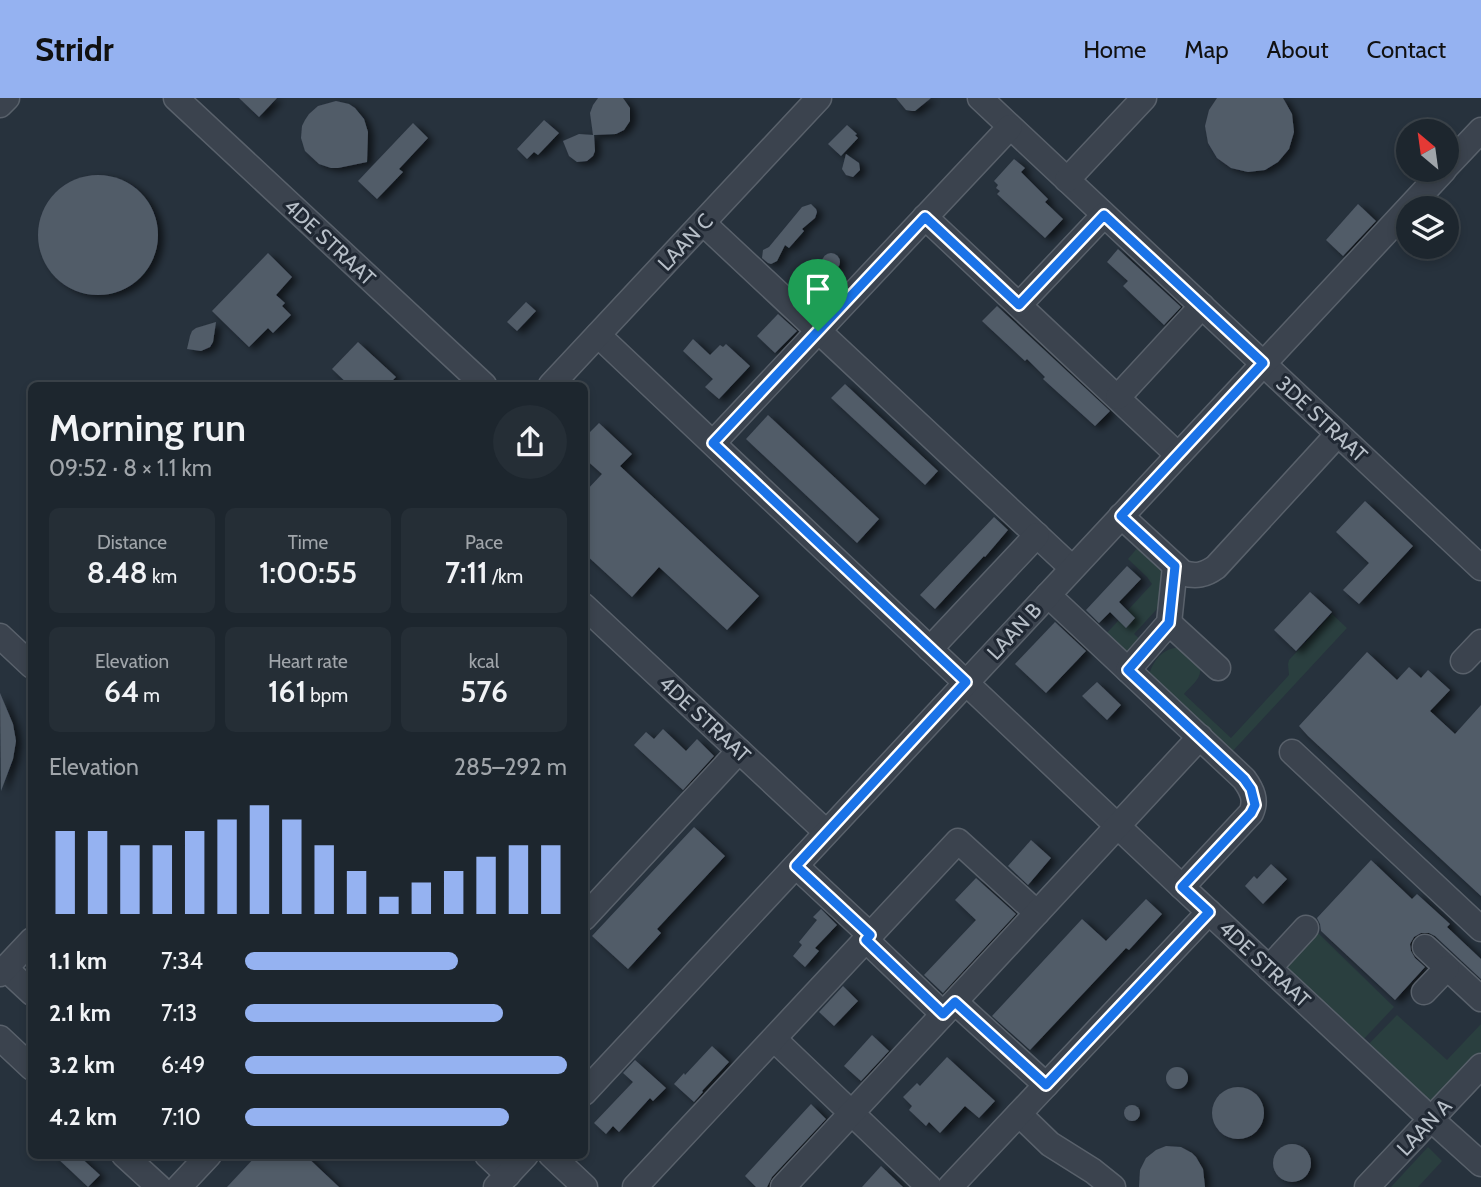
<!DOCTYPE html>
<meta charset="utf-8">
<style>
:root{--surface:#1d262e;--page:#252e36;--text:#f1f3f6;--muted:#a0a5aa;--line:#3b434a;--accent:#95b2f1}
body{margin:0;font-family:Cabin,sans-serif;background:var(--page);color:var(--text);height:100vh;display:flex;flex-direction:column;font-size:26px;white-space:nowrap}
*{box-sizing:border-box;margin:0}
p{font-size:23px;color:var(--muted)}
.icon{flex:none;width:38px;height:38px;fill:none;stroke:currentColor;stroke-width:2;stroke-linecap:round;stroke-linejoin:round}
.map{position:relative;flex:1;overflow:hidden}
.panel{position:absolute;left:28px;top:284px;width:560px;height:777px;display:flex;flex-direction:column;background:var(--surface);border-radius:10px;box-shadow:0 4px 10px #0003,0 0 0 2px var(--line)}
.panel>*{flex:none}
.needle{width:46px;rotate:331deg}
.tools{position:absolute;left:1396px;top:21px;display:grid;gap:14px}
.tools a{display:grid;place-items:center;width:63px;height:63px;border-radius:50%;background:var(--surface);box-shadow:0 4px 10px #0003,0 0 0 2px var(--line);font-size:35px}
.pin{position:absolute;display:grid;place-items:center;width:60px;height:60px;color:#fff;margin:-72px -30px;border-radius:50% 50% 50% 0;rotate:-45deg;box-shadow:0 0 7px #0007}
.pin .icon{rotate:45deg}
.round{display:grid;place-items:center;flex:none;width:74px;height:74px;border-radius:37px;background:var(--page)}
.summary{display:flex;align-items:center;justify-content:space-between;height:119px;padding:0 21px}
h1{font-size:38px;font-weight:600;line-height:52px}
.stats{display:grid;grid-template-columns:repeat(3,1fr);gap:10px;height:119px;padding:7px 21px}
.stats div{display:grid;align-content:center;border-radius:10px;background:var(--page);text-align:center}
.stats b{font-size:30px;font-weight:600}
.stats small{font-size:19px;font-weight:400}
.stats p{font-size:19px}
.chart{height:196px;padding:14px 21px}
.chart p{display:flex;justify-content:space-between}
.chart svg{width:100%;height:126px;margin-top:7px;stroke:var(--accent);stroke-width:6}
ul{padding:0 21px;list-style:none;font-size:23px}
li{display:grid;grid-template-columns:112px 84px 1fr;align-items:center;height:52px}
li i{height:18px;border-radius:9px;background:var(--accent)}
header{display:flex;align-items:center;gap:42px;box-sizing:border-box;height:98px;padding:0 35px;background:var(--accent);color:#111}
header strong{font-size:33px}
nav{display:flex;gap:38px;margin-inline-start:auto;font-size:24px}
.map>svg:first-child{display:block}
.green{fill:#2a3f3f}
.building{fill:#515b68;filter:url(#shadow)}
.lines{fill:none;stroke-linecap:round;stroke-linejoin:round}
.minor-casing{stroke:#59616b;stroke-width:27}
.minor{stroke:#3b434e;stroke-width:24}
.route-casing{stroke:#fff;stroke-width:14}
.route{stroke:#1a73e8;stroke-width:9}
.labels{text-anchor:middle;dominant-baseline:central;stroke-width:6;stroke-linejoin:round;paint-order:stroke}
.street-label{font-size:21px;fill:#b7bfc8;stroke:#202833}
</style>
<header>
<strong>Stridr</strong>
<nav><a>Home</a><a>Map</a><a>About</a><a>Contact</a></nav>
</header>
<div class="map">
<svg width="1481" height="1089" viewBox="0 0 1481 1089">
<defs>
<filter id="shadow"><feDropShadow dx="5.5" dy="3" stdDeviation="3.5" flood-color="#0009"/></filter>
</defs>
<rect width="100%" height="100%" fill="#27323d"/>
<!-- green -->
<g class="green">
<path d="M1139,448L1164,470V499L1156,512L1134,536L1145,546L1132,561L1105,537L1152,486L1147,479L1128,461Z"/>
<path d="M1332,516L1347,530L1230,656L1149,578C1152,563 1165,548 1180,550L1200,570C1202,581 1190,588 1184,596L1231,640L1289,577L1288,566L1289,562Z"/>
<path d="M1317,834L1394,909L1359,946L1281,871Z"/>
<path d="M1397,917L1447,962L1481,926V958L1442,1000L1428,1005L1365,950Z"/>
<path d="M1428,1049L1442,1063L1418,1089H1391Z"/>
</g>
<!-- building -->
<g class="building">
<path d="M239,0H277L259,19Z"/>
<path d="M598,0H623L630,10V23L624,32L616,36L594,37L595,53L593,58L587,63L577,64L569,58L563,43L579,36L593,37L590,15L593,7Z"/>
<path d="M896,0H931L915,13H912L906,12Z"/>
<path d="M1217,0H1283L1292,16L1294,34L1289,51L1278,64L1265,72L1248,74L1231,70L1217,60L1208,45L1205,28L1209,12Z"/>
<path d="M336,3L349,6L355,10L364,21L368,34L367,64L338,70H331L319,66L305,53L301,40L302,28L305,22L309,16L318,8Z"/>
<path d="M544,22L559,35L538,57L534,54L527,61L517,51Z"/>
<path d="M413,25L428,40L399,71L403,74L377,101L358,83Z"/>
<path d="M847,27L857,36L855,37L858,40L841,58L828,46Z"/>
<path d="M846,56L859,65L860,72L853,79L846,77L842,71Z"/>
<path d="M1014,61L1025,70L1021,74L1048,101L1045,104L1063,121L1045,140L997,96L1000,93L996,90L998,87L994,83Z"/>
<circle cx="98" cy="137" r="60"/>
<path d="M811,106L816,111L817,114L815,120L802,131L804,133L789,150L785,147L777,163L771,166L768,165L762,160L763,152L769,149L802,109Z"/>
<path d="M1358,106L1376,123L1343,158L1326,142Z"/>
<path d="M1118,151L1181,209L1164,227L1123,188L1128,183L1107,164Z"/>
<circle cx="831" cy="164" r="9"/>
<path d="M268,155L292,179L276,197L285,205L282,208L291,217L273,235L268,230L249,249L212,213Z"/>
<path d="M526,204L536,213L517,233L507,224Z"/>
<path d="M997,208L1110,313L1095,328L1043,281L1045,279L1027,261L1025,263L982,223Z"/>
<path d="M778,216L797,233L775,255L757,238Z"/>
<path d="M216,224L213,244L210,249L201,253L187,251L190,238L192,233L196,230Z"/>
<path d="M693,241L710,257L720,247L723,249L726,246L750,268L719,301L705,289L713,281L683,253Z"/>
<path d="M358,244L396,279L388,287H349L332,271Z"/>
<path d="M845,286L938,373L925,387L831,300Z"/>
<path d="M768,317L879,421L857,445L746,341Z"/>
<path d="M599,325L632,356L620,368L759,498L727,532L659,469L632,499L584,455V395L602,376L584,360V340Z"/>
<path d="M1365,403L1413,448L1359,506L1343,492L1369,465L1336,434Z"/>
<path d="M994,419L1008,432L985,459L984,458L935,511L920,497Z"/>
<path d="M1127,468L1141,481L1119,504L1135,520L1126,530L1110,514L1099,525L1086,512Z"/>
<path d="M1310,494L1332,514L1296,553L1274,532Z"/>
<path d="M1055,524L1086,553L1046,595L1015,566Z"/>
<path d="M1367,554L1397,582L1409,569L1421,580L1428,572L1450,592L1430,613L1455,636L1481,607V798L1308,638L1299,628Z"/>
<path d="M1097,584L1121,607L1107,622L1082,598Z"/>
<path d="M0,595L13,626L16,643L13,661L1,693Z"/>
<path d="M663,631L686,653L697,641L714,658L683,692L634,647L646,634L654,641Z"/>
<path d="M694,729L725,758L657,831L661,835L628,871L592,838Z"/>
<path d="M1031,742L1051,760L1028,787L1008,768Z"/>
<path d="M1371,762L1412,801L1417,796L1450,826L1447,829L1481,861V881L1435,838L1429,835H1421L1414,839L1410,846L1411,853L1415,860L1425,869L1395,902L1321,833L1320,826L1317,820Z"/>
<path d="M1271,766L1287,781L1263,806L1245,788L1254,778L1257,781Z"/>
<path d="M976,780L1016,816L943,895L924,877L976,822L955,802Z"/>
<path d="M1146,801L1162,816L1129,852L1126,850L1030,952L992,918L1082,821L1106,843Z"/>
<path d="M821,811L837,827L815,850L819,853L805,869L793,858L802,847L799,844L817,822L813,819Z"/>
<path d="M843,888L858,903L834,928L819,914Z"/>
<path d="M872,937L889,953L861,983L844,968Z"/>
<path d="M712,948L729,964L702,993L703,994L694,1004L674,986L684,975L685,977Z"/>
<path d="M947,959L995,1003L979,1020L965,1008L940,1035L929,1024L926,1028L909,1012L912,1008L903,999L917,985L920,988Z"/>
<path d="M635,962L666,990L653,1003L650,1000L619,1034L613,1028L606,1036L594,1025L633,984L623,975Z"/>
<circle cx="1177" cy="980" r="11"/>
<circle cx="1238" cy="1015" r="26"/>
<path d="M811,1006L826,1021L772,1079L767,1089H756L745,1078Z"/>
<circle cx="1132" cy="1015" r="8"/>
<circle cx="1292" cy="1065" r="19"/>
<path d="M1166,1048L1181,1049L1192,1055L1196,1059L1203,1071L1205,1089H1139L1140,1072L1146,1060L1156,1052Z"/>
<path d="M54,1057H78L100,1077L88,1089Z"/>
<path d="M257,1057H305L339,1089H227Z"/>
<path d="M881,1068L903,1089H862Z"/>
</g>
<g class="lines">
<!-- minor casing -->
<g class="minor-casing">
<g id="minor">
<path d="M176,0L484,287"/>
<path d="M980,0L1481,470"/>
<path d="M0,7L7,0"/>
<path d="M1447,68L1481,32"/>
<path d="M1067,82L1144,0"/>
<path d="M925,119L1178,357"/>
<path d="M703,125L1072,470"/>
<path d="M1019,207L1104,117"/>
<path d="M598,237L1182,789"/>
<path d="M551,287L819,0"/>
<path d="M1118,299L1202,208"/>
<path d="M713,345L1010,29"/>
<path d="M1121,418L1183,475C1196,479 1205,477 1216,469L1338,336"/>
<path d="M1048,497L1244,681C1252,692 1257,702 1251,715L1182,789L1431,1021L1481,1066"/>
<path d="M584,508L826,734"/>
<path d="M1169,525L1218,570"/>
<path d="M0,538L32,568"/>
<path d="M930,551L1037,437"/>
<path d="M1463,563L1481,544"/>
<path d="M1128,572L1169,525L1175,468"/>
<path d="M1292,654L1481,831"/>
<path d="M796,768L870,837"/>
<path d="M584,820L739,653"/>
<path d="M866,842L943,916"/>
<path d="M1425,849L1481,901"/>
<path d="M5,870L32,895"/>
<path d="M1269,870L1306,830"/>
<path d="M0,876L32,842"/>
<path d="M1424,894L1447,870"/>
<path d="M955,904L1046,987"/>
<path d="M0,940L32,970"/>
<path d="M774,941L929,1089"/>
<path d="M584,995L1444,72"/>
<path d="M1019,1016L1050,1046L1093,1073L1113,1089"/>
<path d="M124,1057L159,1089"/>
<path d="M487,1057L508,1077"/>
<path d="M551,1057L585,1089"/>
<path d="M179,1089L209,1057"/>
<path d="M496,1089L526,1057"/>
<path d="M635,1089L958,743L1037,815"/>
<path d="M783,1089L1200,639"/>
<path d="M950,1089L1209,814"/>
<path d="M1367,1089L1481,968"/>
</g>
</g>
<!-- minor -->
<use href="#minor" class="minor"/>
</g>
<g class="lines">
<!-- route casing -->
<g class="route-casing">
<path id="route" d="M1104,117L1263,265L1121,418L1175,468L1169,525L1128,572L1244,681L1251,691L1255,707L1251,715L1182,789L1209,814L1046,987L955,904L943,916L866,842L870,837L796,768L966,584L713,345L925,119L1019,207Z"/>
</g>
<!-- route -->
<use href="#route" class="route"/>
</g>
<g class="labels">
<!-- street labels -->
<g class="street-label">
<text transform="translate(330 144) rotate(43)">4DE STRAAT</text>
<text transform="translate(685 144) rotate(-47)">LAAN C</text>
<text transform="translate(1322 321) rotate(43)">3DE STRAAT</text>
<text transform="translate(1014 533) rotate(-47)">LAAN B</text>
<text transform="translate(705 621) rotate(43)">4DE STRAAT</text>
<text transform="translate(1265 866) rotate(43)">4DE STRAAT</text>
<text transform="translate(1424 1029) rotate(-47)">LAAN A</text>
</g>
</g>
</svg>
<div class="tools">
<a><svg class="needle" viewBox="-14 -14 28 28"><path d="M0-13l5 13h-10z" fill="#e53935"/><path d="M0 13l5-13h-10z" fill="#a0a5aa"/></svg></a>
<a><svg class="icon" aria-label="layers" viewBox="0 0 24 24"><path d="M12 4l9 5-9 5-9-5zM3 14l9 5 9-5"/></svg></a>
</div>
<div class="pin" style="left:818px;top:233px;background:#1e9e55"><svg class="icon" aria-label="arrive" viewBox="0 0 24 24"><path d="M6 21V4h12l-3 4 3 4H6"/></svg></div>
<section class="panel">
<div class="summary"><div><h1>Morning run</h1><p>09:52 · 8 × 1.1 km</p></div><a class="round"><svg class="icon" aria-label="share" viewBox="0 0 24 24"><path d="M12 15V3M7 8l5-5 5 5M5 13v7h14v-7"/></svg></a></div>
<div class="stats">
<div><p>Distance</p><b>8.48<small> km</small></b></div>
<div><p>Time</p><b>1:00:55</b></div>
<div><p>Pace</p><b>7:11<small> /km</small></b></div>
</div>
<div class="stats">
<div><p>Elevation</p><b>64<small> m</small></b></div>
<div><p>Heart rate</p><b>161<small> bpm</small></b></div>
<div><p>kcal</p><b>576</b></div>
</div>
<div class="chart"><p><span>Elevation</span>285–292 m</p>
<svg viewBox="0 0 160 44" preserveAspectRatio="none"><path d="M5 44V15M15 44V15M25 44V20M35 44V20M45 44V15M55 44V11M65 44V6M75 44V11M85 44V20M95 44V29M105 44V38M115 44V33M125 44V29M135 44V24M145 44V20M155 44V20"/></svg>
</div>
<ul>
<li><b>1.1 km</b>7:34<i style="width:66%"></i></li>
<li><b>2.1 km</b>7:13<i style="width:80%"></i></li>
<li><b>3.2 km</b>6:49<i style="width:100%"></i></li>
<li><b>4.2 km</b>7:10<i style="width:82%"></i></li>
</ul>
</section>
</div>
